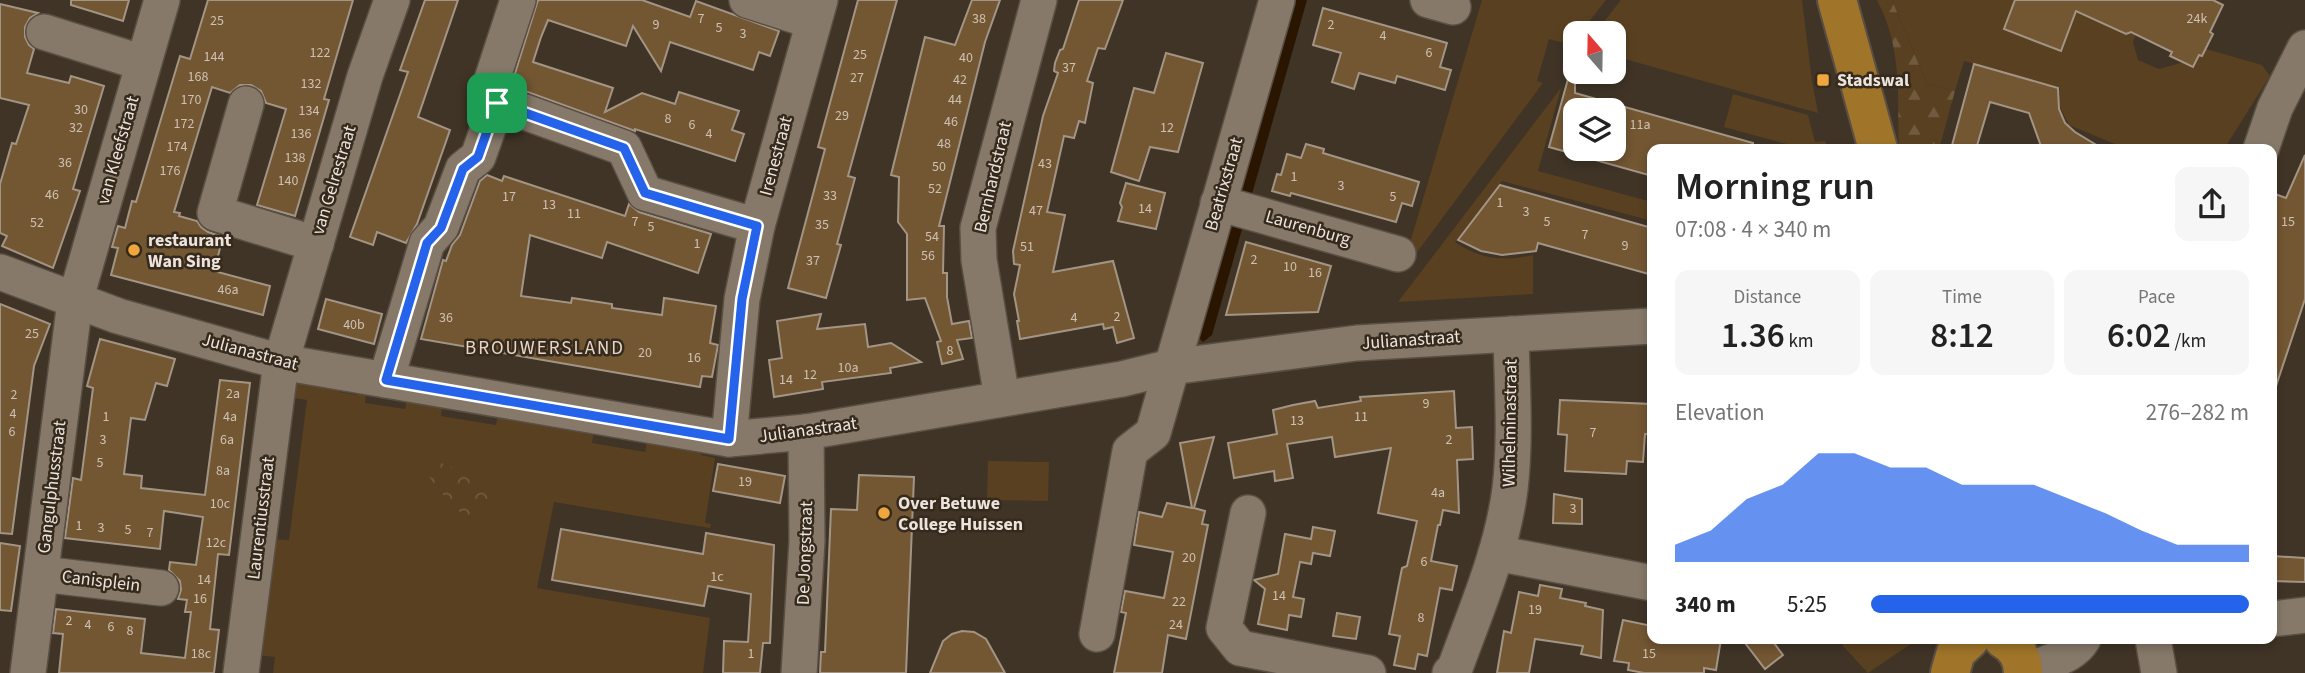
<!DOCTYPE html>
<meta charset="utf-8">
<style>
:root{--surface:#fff;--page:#f6f6f6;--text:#222;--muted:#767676;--accent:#2563eb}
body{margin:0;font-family:"Source Sans 3",sans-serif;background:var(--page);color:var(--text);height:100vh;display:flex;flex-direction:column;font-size:26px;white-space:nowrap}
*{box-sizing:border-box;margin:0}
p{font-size:23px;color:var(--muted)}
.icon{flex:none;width:38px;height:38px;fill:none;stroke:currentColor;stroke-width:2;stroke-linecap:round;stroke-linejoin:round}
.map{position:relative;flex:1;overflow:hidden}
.panel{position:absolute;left:1647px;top:144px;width:630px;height:500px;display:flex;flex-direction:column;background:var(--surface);border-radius:14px;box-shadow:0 4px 10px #0003}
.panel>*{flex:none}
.needle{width:46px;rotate:340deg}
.controls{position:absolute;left:1563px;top:21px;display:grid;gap:14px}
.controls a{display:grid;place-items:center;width:63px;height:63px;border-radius:14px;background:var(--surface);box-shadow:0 4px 10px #0003;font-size:35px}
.pin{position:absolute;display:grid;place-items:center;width:60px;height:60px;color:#fff;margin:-30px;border-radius:14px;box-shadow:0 4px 10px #0006}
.round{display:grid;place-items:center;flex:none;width:74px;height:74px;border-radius:14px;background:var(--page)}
.headline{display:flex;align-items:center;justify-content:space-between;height:119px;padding:0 28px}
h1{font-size:38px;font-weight:600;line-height:52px}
.stats{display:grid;grid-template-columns:repeat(3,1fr);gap:10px;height:119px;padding:7px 28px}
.stats div{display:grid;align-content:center;border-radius:14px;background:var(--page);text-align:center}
.stats b{font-size:35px;font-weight:600}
.stats small{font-size:19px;font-weight:400}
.stats p{font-size:19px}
.chart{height:196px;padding:14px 28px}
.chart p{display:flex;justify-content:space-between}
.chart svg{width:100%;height:126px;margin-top:7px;fill:var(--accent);opacity:.7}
ul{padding:0 28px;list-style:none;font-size:23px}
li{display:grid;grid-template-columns:112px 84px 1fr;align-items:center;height:52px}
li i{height:18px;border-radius:9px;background:var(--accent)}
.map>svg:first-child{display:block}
.grass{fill:#594020}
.forest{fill:url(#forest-firs)}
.park{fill:url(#park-crowns)}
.water{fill:#2a1600}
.building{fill:#735632;stroke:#a39585;stroke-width:2;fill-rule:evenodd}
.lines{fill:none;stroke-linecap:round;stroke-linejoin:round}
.minor-casing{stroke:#594f44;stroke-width:38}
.major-casing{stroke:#594f44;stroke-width:42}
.minor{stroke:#867969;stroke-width:35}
.major{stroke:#a0752a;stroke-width:38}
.route-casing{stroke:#fff;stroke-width:14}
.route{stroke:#2563eb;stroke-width:9}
.poi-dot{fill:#f0a63e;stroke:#352a1c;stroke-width:2.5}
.labels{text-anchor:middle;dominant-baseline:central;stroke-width:5;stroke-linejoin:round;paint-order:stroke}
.number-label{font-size:14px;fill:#cec0b2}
.poi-label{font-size:18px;font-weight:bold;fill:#ece4dc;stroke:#352a1c;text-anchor:start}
.street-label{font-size:18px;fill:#ece4dc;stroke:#352a1c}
.neighbourhood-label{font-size:19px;letter-spacing:2px;fill:#e5d6c5;stroke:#352a1c}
</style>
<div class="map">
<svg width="2305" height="673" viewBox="0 0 2305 673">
<defs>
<pattern id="forest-firs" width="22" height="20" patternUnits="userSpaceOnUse" patternTransform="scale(1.75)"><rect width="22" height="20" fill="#594020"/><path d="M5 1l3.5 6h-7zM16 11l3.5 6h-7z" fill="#715b40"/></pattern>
<pattern id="park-crowns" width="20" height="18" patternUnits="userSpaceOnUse" patternTransform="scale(1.75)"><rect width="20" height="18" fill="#594020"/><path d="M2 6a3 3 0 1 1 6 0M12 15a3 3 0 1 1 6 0" fill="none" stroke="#715b40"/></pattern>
</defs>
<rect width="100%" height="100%" fill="#3f3426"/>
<!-- grass -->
<g class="grass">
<path d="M1482,0H1606L1580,33H1575V40L1572,45L1549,39L1537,81L1543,83L1406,267L1404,263Z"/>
<path d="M1621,0H1802L1812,81L1818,113L1614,56V33H1595Z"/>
<path d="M1892,0H2149L2133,42L2138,60L2159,69L2184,62L2206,49L2262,65L2270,76L2224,149H2115V144L2069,125L2060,107V88L1964,61L1955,91L1927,84Z"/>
<path d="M1561,88L1538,171L1652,202V221L1502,181L1455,242C1479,259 1504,262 1533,255V294L1398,302Z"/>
<path d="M1733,94L1808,115L1815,142L1825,141L1828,149H1805L1724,127Z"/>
<path d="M302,379L340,381L339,392L357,395L360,383L367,384L365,403L405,409L409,390L443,397L441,416L496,425L500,406L595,423L592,443L645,452L649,432L702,442L701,455L715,458L705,523L711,524L710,528L554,502L537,588L710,618L703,673H273L275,657L257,655L269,539L289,540L307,400L288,397L294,384Z"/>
<path d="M988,461L1049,462L1048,501L987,500Z"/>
<path d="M1850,639H1918L1868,673L1842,645Z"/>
</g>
<!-- forest -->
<path class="forest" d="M1877,0H1892L1927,84L1955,91L1939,149H1899C1897,96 1903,49 1877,0Z"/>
<!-- park -->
<path class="park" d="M433,460C444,464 455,468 466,473C487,482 510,490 490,516C483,518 474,520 467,517C457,512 428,479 425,469L427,464Z"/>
<!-- water -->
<path class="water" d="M1291,0H1307L1212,335L1203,342L1196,335Z"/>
<!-- building -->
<g class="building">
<path d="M71,0H129L123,21L71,5Z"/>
<path d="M208,0H353L324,99L329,100L295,216L257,205L286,109L266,103L261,91L251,85H240L230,93L212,87L174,212L180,213L179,216L197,221L201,227L208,232L223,237L214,271L270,286L263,315L111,275L118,248L112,247L118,226L125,228L132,201L136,202L180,56L190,59Z"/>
<path d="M425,0H458L418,117L450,130L417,224L406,243L377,232L373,245L350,237L408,72L400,70Z"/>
<path d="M538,0H642L690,17L696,1L779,31L770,56L759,52L753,70L670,42L661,71L633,26L626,46L548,20L541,37L533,62L613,88L605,112L642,93L675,104L679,92L739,111L732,130L744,134L735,161L635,129V131L511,86Z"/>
<path d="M858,0H897L848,176L855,178L837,244L841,245L826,298L788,288L825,149L818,147Z"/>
<path d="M972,0H1000L985,42L939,226H944L943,273H947V297L952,324L969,321L972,338L957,340L963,359L942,364L937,342L941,341L925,298L907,300V234L898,222L899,177L891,175L925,37L955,45Z"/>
<path d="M1079,0H1123L1105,49L1098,48L1087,81L1093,83L1085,123L1079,121L1074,138L1064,136L1047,212L1065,215L1053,272L1113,261L1134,338L1117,343L1113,327L1104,329L1103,324L1020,339L1017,321H1019L1014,294L1020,265L1014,264L1013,251L1043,116L1058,73L1054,71L1055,63L1060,50L1063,49Z"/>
<path d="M2015,0H2213L2223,5L2210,32L2213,34L2202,56L2199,55L2193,67L2170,56L2172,52L2131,32L2126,34L2076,11L2061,51L2004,29Z"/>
<path d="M0,4L38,13L30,18L25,27V37L29,45L34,49L27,73L69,83L71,76L104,86L73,189L80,191L53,268L2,246L7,236L0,233V184L12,143L16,144L29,105L0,98Z"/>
<path d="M1323,8L1447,43L1440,67L1451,70L1445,90L1397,76L1395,83L1359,73L1354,89L1332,82L1341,53L1313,45Z"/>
<path d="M1166,53L1203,63L1178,152L1150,147L1139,181L1111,172L1134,88L1154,93Z"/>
<path d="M1974,64L2058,88L2059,109L2065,123L2075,132L2103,149H2042L2029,113L1990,102L1976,149H1951Z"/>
<path d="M1570,72L1575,73V93L1753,143V149H1652V176L1549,147ZM1575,110H1614V149H1575Z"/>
<path d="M1306,144L1324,149L1323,153L1419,182L1412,206L1402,203L1396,222L1291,193L1290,196L1272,191L1277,174L1281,175L1287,154L1301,158Z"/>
<path d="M2305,155V299L2276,386H2272V193L2286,198Z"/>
<path d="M487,175L502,181L504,176L625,216L629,204L639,212L711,234L698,273L607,242L602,258L530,235L521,296L571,303L572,298L612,304V308L662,315L664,298L716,306L710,343L718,345L712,377L702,376L700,387L421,339L443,260L446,261L452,245L460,235L480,181Z"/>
<path d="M1126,183L1165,193L1156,229L1118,221L1122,207L1120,203Z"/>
<path d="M1500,185L1652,228V275L1538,243L1536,251L1502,255L1481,251L1458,240Z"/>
<path d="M1246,242L1331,266L1318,312L1226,315Z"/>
<path d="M326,299L382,314L374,344L318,329Z"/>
<path d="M0,304L50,324L34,366L12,534L0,533Z"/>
<path d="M821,314L817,329L865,324L868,347L891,343L921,362L890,368L891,373L822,382L823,389L774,397L769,360L782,358L777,321Z"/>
<path d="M100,339L175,359L167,386L156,383L145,420L131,418L124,474L142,476L141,488L205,495L220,380L250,383L229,555L218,554L210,629L219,630L214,673H59L63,634L53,633L56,609L145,619L141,653L185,658L191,612H185L187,600L178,599L181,590L180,581L169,570L170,562L196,565L203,517L164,511L160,549L65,538L73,478L81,480L93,388L87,386Z"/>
<path d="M1454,391L1456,428L1472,427L1473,459L1457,460L1459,513L1443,510L1440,525H1438L1431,561L1457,566L1452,590L1440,588L1427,656L1418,654L1415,669L1394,665L1400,636L1389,634L1402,568L1407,566L1417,521L1378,513L1391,448L1335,457L1332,437L1287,444L1293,478L1275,481L1274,471L1234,478L1228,443L1277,434L1273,410L1293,405L1315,401L1318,408L1361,401L1360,397Z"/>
<path d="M1560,400L1652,404V435L1645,434L1643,462L1627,461L1626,474L1565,471L1567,435L1558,434Z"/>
<path d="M1214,437L1194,508L1205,511L1202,524L1208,525L1186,639L1168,635L1162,673H1114L1126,613L1121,612L1125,591L1164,598L1173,552L1134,545L1139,512L1162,517L1167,503L1192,508L1180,443Z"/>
<path d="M718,464L785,476L780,503L713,491Z"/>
<path d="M859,475L914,477L906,673H820L821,652H825L831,509L857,510Z"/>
<path d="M1554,494L1582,499V524L1553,523Z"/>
<path d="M1313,527L1335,531L1330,556L1313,553L1311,564L1300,562L1293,597L1304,599L1301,617L1289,615L1287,630L1258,624L1265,589L1254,580L1278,574L1285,534L1311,539Z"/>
<path d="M561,529L703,554L706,533L774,545L770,643H763L760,673H723L724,641L748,642L751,594L708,586L704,606L552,580Z"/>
<path d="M0,543L20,546L11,611L0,610Z"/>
<path d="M2272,556L2305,558V582L2272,581Z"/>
<path d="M1540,585L1562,589L1560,598L1586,603L1585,606L1603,610L1601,658L1581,654L1583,646L1535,639L1529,673H1497L1504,631L1511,633L1519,592L1538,596Z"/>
<path d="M1337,613L1360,617L1356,639L1333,636Z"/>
<path d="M1623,620L1652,626V639H1721L1716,670L1704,668V673H1644L1628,670L1629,663L1614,661Z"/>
<path d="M962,631L974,632L986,639L1005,673H930L943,641L952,634Z"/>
<path d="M1742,639H1771L1783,655L1765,669Z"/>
</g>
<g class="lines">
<!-- minor casing -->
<g class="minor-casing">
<g id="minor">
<path d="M518,0L486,98L624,148L645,193L757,226"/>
<path d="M747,0L812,21"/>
<path d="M1428,0L1453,7"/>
<path d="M44,32L143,63"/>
<path d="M246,104L215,213L316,244"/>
<path d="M2261,149L2275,108L2305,48"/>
<path d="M1218,203L1398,254"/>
<path d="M0,272L118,316L281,362L729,439L806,432L1122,379L1171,367L1357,343L1652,326"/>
<path d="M386,380L427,243L441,227L463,169L478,157L497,103"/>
<path d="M1002,398L979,260L978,228L1039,0"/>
<path d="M729,439L742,299L757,226L820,0"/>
<path d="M1248,513L1224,628L1240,648L1368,673"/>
<path d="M1496,553L1652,583"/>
<path d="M41,574L161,588"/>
<path d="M2272,619L2305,615"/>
<path d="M1097,634L1130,451L1153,433L1277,0"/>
<path d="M2153,639L2159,673"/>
<path d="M28,673L75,301L162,0"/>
<path d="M241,673L281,362L365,76L392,0"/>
<path d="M799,673L807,541L806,432"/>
<path d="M1450,673L1455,668C1476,610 1502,551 1510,489C1516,438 1512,385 1511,334"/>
<path d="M2028,673C2046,660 2071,659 2083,639"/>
</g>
</g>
<!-- major casing -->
<g class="major-casing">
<g id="major">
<path d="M1837,0L1878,149"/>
<path d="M2003,639C2016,646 2023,658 2023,673"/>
<path d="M1950,673L1956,652L1970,639"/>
</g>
</g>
<!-- minor -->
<use href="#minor" class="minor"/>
<!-- major -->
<use href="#major" class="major"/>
</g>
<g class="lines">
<!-- route casing -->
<g class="route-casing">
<path id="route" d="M497,103L624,148L645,193L757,226L742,299L729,439L386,380L427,243L441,228L463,169L478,157Z"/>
</g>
<!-- route -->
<use href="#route" class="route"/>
</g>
<!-- markers -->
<g class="poi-dot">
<rect x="1816" y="73" width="14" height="14" rx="3.5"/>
<circle cx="134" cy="250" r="7"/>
<circle cx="884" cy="513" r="7"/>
</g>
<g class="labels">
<!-- number labels -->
<g class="number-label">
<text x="701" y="19">7</text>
<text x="979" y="19">38</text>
<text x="2197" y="19">24k</text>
<text x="217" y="21">25</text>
<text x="656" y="25">9</text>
<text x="1331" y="25">2</text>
<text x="719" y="28">5</text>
<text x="743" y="34">3</text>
<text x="1383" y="36">4</text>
<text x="320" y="53">122</text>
<text x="1429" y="53">6</text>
<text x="860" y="55">25</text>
<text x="214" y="57">144</text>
<text x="966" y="58">40</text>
<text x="1069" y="68">37</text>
<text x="198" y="77">168</text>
<text x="857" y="78">27</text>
<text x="960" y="80">42</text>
<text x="311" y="84">132</text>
<text x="191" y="100">170</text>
<text x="955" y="100">44</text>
<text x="81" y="110">30</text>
<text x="309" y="111">134</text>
<text x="842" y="116">29</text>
<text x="668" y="119">8</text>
<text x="951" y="122">46</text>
<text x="184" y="124">172</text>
<text x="692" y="125">6</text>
<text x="1640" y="125">11a</text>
<text x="76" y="128">32</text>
<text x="1167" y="128">12</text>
<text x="301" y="134">136</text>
<text x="709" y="134">4</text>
<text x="944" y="144">48</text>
<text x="177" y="147">174</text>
<text x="295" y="158">138</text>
<text x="65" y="163">36</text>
<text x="1045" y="164">43</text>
<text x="939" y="167">50</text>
<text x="170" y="171">176</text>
<text x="1294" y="177">1</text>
<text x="288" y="181">140</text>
<text x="1341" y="186">3</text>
<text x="935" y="189">52</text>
<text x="52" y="195">46</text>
<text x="830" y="196">33</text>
<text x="509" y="197">17</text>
<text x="1393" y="197">5</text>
<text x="1500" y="203">1</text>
<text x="549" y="205">13</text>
<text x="1145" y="209">14</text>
<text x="1036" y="211">47</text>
<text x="1526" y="212">3</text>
<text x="574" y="214">11</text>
<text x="635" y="222">7</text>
<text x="1547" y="222">5</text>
<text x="2288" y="222">15</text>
<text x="37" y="223">52</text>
<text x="822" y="225">35</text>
<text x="651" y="227">5</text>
<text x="1585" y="235">7</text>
<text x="932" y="237">54</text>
<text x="697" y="244">1</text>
<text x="1625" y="246">9</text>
<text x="1027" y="247">51</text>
<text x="928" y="256">56</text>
<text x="1254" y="260">2</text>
<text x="813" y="261">37</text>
<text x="1290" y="267">10</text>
<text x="1315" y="273">16</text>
<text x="228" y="290">46a</text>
<text x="1117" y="317">2</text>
<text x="446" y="318">36</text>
<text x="1074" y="318">4</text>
<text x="354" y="325">40b</text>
<text x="32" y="334">25</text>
<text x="950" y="351">8</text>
<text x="645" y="353">20</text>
<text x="694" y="358">16</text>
<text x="848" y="368">10a</text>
<text x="810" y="375">12</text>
<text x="786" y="380">14</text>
<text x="233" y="394">2a</text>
<text x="14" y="395">2</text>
<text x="1426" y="404">9</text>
<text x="13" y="414">4</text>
<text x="106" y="417">1</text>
<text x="230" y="417">4a</text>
<text x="1361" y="417">11</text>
<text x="1297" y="421">13</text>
<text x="12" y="432">6</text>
<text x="1593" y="433">7</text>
<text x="103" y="440">3</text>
<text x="227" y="440">6a</text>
<text x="1449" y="440">2</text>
<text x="100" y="463">5</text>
<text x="223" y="471">8a</text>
<text x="745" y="482">19</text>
<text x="1438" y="493">4a</text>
<text x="220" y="504">10c</text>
<text x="1573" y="509">3</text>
<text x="79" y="526">1</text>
<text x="101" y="528">3</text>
<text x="128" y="530">5</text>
<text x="150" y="533">7</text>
<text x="216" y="543">12c</text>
<text x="1189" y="558">20</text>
<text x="1424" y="562">6</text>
<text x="717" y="577">1c</text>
<text x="204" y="580">14</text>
<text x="1279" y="596">14</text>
<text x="200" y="599">16</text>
<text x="1179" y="602">22</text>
<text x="1535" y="610">19</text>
<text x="1421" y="618">8</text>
<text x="69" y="621">2</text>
<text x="88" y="625">4</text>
<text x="1176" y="625">24</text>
<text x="111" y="627">6</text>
<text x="130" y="631">8</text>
<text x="201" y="654">18c</text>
<text x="751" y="654">1</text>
<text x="1649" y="654">15</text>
</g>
<!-- poi labels -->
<g class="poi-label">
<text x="1837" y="80">Stadswal</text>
<text x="148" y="240">restaurant<tspan x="148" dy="21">Wan Sing</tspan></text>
<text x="898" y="503">Over Betuwe<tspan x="898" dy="21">College Huissen</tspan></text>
</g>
<!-- street labels -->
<g class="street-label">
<text transform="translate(118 150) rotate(-74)">van Kleefstraat</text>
<text transform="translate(776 156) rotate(-75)">Irenestraat</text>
<text transform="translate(993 177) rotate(-77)">Bernhardstraat</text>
<text transform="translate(334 180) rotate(-73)">van Gelrestraat</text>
<text transform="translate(1224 184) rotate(-74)">Beatrixstraat</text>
<text transform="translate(1308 228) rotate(16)">Laurenburg</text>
<text transform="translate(1411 340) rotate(-4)">Julianastraat</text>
<text transform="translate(250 352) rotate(15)">Julianastraat</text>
<text transform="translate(1510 423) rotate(-89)">Wilhelminastraat</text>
<text transform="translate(808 430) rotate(-8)">Julianastraat</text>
<text transform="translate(52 487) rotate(-83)">Gangulphusstraat</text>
<text transform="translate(261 518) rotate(-83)">Laurentiusstraat</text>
<text transform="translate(805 553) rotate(-88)">De Jongstraat</text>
<text transform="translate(101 581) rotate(7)">Canisplein</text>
</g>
<!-- neighbourhood labels -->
<g class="neighbourhood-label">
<text x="545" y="348">BROUWERSLAND</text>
</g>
</g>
</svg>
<div class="controls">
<a><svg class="needle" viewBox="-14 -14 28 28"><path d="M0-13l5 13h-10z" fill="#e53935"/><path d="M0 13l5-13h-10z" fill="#767676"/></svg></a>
<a><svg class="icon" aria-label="layers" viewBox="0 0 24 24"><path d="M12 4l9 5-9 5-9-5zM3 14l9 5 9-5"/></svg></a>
</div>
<div class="pin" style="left:497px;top:103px;background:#1e9e55"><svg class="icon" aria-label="arrive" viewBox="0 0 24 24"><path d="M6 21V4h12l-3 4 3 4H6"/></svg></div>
<section class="panel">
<div class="headline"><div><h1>Morning run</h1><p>07:08 · 4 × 340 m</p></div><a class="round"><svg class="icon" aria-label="share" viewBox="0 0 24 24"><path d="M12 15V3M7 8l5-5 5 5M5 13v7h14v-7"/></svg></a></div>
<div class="stats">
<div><p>Distance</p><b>1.36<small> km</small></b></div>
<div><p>Time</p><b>8:12</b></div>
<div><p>Pace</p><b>6:02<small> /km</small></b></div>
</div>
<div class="chart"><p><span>Elevation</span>276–282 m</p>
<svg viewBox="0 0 160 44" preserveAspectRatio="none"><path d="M0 44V38L10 33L20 22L30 17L40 6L50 6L60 11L70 11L80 17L90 17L100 17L110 22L120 27L130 33L140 38L150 38L160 38V44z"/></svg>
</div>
<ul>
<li><b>340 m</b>5:25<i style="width:100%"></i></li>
</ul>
</section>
</div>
